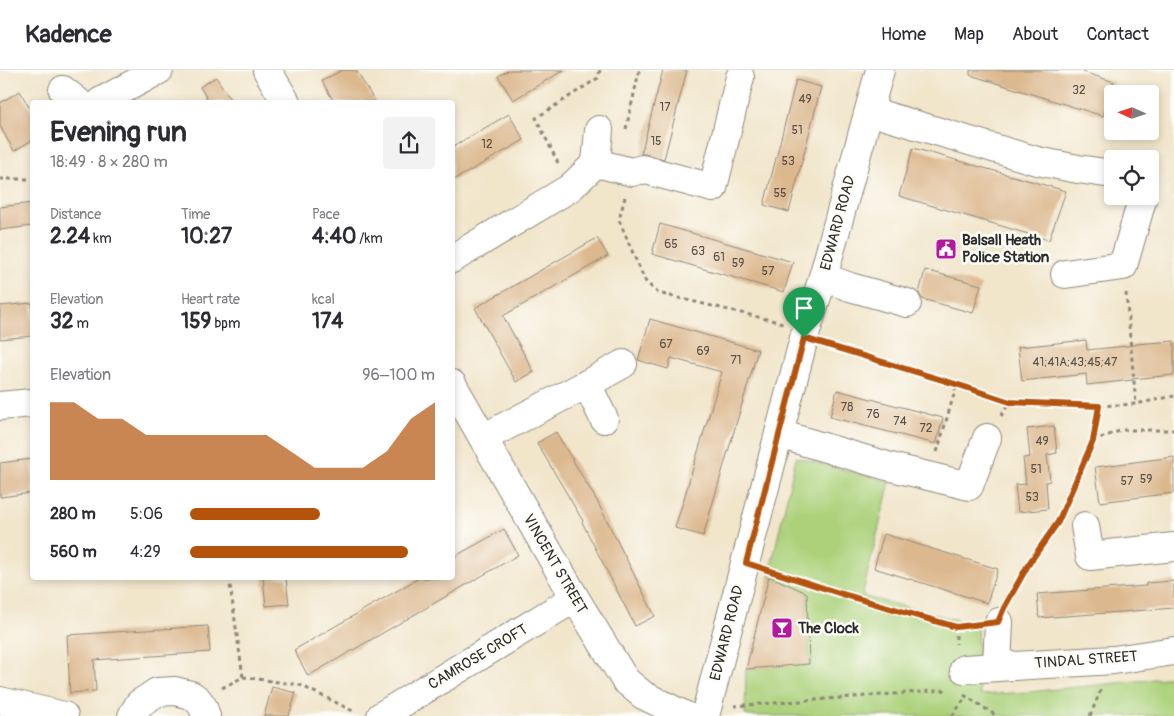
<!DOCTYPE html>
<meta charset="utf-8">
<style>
:root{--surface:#fff;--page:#f2f2f3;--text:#2b2b33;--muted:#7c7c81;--line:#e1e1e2;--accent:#b45309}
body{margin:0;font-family:Pangolin,sans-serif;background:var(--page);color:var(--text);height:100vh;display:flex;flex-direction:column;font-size:19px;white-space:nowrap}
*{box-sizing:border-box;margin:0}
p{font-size:16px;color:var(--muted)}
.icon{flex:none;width:28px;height:28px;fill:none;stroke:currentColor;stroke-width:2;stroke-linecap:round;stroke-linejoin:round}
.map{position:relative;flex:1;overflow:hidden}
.panel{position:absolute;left:30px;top:30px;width:425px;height:480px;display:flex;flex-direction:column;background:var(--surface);border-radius:5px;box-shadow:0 2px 8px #0003}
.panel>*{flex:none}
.needle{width:32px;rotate:273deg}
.controls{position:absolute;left:1104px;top:15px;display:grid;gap:10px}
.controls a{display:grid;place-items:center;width:55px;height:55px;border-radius:5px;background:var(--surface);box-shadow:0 2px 8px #0003;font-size:25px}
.pin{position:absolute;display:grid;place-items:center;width:42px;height:42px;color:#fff;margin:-51px -21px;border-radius:50% 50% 50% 0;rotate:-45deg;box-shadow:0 0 5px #0007}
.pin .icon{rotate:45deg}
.round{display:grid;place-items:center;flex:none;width:52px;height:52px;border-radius:5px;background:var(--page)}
.summary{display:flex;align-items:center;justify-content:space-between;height:85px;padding:0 20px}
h1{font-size:28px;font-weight:700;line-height:38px}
.metrics{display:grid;grid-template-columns:repeat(3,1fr);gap:8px;height:85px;padding:5px 20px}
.metrics div{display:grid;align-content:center}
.metrics b{font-size:21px;font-weight:700}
.metrics small{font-size:14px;font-weight:400}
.metrics p{font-size:14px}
.chart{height:140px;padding:10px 20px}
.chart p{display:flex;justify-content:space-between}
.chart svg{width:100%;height:90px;margin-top:5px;fill:var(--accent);opacity:.7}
ul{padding:0 20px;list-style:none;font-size:16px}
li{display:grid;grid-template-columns:80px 60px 1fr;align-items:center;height:38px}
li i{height:12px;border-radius:6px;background:var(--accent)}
header{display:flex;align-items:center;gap:30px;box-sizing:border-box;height:70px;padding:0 25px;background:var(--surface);border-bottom:1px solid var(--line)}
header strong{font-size:24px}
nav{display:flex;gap:28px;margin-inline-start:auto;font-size:18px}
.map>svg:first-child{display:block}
.green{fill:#acd17a;stroke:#6c7e52}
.building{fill:#dcb88e}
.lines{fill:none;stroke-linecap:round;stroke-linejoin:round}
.minor-casing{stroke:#8e887a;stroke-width:30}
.path{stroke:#8e887a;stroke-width:3;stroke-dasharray:4 4;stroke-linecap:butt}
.minor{stroke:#fff;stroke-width:28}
.route-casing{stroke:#fff;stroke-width:10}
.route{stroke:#b45309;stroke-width:6}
.labels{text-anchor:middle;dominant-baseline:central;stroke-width:5;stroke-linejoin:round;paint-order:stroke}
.number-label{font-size:12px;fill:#574e44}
.street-label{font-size:15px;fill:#2b2b2b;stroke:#fdfcf7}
.poi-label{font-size:15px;font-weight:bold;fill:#2b2b2b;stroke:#fdfcf7;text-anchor:start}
</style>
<header>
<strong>Kadence</strong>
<nav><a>Home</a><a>Map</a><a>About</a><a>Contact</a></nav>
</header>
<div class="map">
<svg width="1174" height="646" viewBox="0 0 1174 646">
<rect width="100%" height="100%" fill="#fdfcf7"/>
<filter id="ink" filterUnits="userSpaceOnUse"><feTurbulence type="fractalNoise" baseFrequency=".02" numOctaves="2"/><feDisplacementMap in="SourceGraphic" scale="10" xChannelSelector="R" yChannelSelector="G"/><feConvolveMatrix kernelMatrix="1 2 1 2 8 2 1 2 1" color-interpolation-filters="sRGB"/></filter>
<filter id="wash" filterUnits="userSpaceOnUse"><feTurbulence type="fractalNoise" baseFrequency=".0096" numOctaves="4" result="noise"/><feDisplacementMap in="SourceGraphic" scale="20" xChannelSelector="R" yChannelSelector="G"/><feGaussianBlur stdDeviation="1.12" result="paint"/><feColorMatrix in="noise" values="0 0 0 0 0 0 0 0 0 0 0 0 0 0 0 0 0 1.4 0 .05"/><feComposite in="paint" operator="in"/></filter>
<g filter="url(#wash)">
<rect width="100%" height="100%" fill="#f1e5ca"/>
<!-- green -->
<path class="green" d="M796,387L890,412L862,526L977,555L980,625L1029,622L1174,607V646H749L745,645L746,599L809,593L807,523L769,506Z"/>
<g id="blocks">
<!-- building -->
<g class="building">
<path d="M342,0H356L375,32H334L322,11Z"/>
<path d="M509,0H564L513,30L498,6Z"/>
<path d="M663,0H687L664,89L646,84H641Z"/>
<path d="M970,0H1077L1114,12L1103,46L970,5Z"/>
<path d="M216,7L232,32H209L200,17Z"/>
<path d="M796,10L821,17L789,142L764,135Z"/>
<path d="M20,21L32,43V70L14,81L0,56V33Z"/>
<path d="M509,44L524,70L452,111V77Z"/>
<path d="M913,78L1066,121L1049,170L899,126Z"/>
<path d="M32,133V156L0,160V137Z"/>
<path d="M660,154L793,192L784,222L652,184Z"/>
<path d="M597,168L608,186L503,246L534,302L516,312L475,238Z"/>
<path d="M925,200L981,215L973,243L922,229L919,223Z"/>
<path d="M32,233V266L0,269V236Z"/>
<path d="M650,249L758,280L703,466L675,458L722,302L671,288L668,299L638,290Z"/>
<path d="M1086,270L1087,280L1136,275V274L1174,271V305L1132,309L1133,310L1087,315L1086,304L1022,311L1018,277Z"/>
<path d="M837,320L943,348L936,374L830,347Z"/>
<path d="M1054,356L1057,383L1047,385L1050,411L1046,412L1048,439L1018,442L1015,415L1026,414L1023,388L1030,387L1027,359Z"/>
<path d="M556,362L597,431L655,546L635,556L582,452L583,451L537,373Z"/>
<path d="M1174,387V423L1100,432L1095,397Z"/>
<path d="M32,389V423L0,427V393Z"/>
<path d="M504,459L518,485L308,606L294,580L419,508H452V488Z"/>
<path d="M884,464L998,499L987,533L874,498Z"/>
<path d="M769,506L807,523L809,594L746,599Z"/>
<path d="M263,508H286L289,534L266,536Z"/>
<path d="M1174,511V538L1039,548L1037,524L1146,516V513Z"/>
<path d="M208,556L210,582L94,590L96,621L70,623L67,565Z"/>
<path d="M272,617L296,623L289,646H264Z"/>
</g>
</g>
</g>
<g filter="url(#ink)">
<use href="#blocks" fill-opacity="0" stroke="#8e887a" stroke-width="1"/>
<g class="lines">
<!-- minor casing -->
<g class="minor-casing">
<g id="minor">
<path d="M267,0L286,32"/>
<path d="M63,20L78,32"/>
<path d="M100,32L159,0"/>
<path d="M869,41L1037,91L1078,99L1112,104"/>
<path d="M596,93L599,60"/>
<path d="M452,189L570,118L596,93L632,102L642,99L713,118L740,7"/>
<path d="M1065,204L1123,196L1142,130V126"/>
<path d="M823,207L850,217L907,233"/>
<path d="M452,314L575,528L625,610L643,625L686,646"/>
<path d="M587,314L604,349"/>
<path d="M0,336L32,333"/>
<path d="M779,364L887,396L969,416L987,368"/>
<path d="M483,368L587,314L623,294"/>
<path d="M1085,456L1090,486L1174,477"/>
<path d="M997,596L999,552"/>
<path d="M964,599L1114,590L1174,581"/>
<path d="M0,631L64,646"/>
<path d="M132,646L139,634L157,622L175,621L191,625L198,630L203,637L206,646"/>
<path d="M381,646L575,528"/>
<path d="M705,646L804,268L823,207L880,0"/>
</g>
</g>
<!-- path -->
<g class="path">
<path d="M626,59L639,2L634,0"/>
<path d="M558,93L536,48L598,8L600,0"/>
<path d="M0,109H32"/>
<path d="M625,127L619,150L641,202L646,212L658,223L783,253"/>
<path d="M1126,223L1136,334"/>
<path d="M828,276L957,314L1010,332L1099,336L1136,334L1174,326"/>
<path d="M1001,346L1010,332"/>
<path d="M1093,371L1122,360H1174"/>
<path d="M937,382L957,314"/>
<path d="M1064,439L1093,371L1099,336"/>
<path d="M771,501L841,524L956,557L973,555"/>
<path d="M1010,528L1028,495L1058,452"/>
<path d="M956,557V574"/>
<path d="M243,607L300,615L355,642"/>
<path d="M222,618L243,607L229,508"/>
<path d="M964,625L997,646"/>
<path d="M734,636L947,620"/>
<path d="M952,646L966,627"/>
<path d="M1090,646L1102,617"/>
</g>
<!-- minor -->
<use href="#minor" class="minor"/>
</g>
</g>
<g class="lines" filter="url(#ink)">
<!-- route casing -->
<g class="route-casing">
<path id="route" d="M804,268L962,316L1010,332L1099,336L1093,371L1058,452L1028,495L1004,538L998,552L956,557L842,524L746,493Z"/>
</g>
<!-- route -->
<use href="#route" class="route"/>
</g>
<!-- icons -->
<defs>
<g id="civic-square" transform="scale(1.125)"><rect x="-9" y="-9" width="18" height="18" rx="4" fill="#b5179e" stroke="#fdfcf7"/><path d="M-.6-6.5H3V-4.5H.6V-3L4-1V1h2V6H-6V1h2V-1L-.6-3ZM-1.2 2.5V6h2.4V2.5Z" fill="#fff"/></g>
<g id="bar-square" transform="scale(1.125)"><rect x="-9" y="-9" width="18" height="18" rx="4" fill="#b5179e" stroke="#fdfcf7"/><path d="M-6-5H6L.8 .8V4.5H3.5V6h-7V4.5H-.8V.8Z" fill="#fff"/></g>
</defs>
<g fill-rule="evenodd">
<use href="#civic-square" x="946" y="179"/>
<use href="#bar-square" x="782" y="558"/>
</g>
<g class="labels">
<!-- number labels -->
<g class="number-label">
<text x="1079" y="20">32</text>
<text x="805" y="29">49</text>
<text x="665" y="37">17</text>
<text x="797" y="60">51</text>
<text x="656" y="71">15</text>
<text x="487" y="74">12</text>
<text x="788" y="91">53</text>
<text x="780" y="123">55</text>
<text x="671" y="174">65</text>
<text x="698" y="181">63</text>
<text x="719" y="187">61</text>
<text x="738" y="193">59</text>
<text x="768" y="201">57</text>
<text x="666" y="274">67</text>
<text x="703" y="281">69</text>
<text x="736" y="290">71</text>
<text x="1075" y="292">41;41A;43;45;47</text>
<text x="847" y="337">78</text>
<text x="873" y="344">76</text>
<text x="900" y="351">74</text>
<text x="926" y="358">72</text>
<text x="1042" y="371">49</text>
<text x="1036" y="399">51</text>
<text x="1146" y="409">59</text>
<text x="1127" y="411">57</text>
<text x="1032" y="427">53</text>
</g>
<!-- street labels -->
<g class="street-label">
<text transform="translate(838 153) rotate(-75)">EDWARD ROAD</text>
<text transform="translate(555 494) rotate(60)">VINCENT STREET</text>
<text transform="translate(727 563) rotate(-76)">EDWARD ROAD</text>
<text transform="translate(478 587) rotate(-31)">CAMROSE CROFT</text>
<text transform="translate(1086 590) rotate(-4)">TINDAL STREET</text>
</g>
<!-- poi labels -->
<g class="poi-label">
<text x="962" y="170">Balsall Heath<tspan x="962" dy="17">Police Station</tspan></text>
<text x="798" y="558">The Clock</text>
</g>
</g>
</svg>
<div class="controls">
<a><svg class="needle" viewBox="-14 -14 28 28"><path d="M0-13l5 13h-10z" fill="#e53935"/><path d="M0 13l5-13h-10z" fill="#7c7c81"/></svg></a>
<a><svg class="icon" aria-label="locate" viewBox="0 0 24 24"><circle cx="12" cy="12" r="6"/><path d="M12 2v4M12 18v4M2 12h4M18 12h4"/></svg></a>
</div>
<div class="pin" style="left:804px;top:268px;background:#1e9e55"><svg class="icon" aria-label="arrive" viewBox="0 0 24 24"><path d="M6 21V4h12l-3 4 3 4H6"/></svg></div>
<section class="panel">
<div class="summary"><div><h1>Evening run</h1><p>18:49 · 8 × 280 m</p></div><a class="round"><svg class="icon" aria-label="share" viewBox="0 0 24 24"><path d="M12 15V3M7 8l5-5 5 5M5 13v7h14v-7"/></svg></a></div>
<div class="metrics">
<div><p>Distance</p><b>2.24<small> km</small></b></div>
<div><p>Time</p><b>10:27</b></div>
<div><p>Pace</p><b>4:40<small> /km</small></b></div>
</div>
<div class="metrics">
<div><p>Elevation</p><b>32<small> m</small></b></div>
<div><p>Heart rate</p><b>159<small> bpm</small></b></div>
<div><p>kcal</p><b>174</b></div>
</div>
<div class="chart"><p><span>Elevation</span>96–100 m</p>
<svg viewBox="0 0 160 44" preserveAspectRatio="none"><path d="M0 44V6L10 6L20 14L30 14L40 22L50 22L60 22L70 22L80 22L90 22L100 30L110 38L120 38L130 38L140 30L150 14L160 6V44z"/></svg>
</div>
<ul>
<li><b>280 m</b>5:06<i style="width:53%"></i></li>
<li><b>560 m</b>4:29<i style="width:89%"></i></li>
</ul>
</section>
</div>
